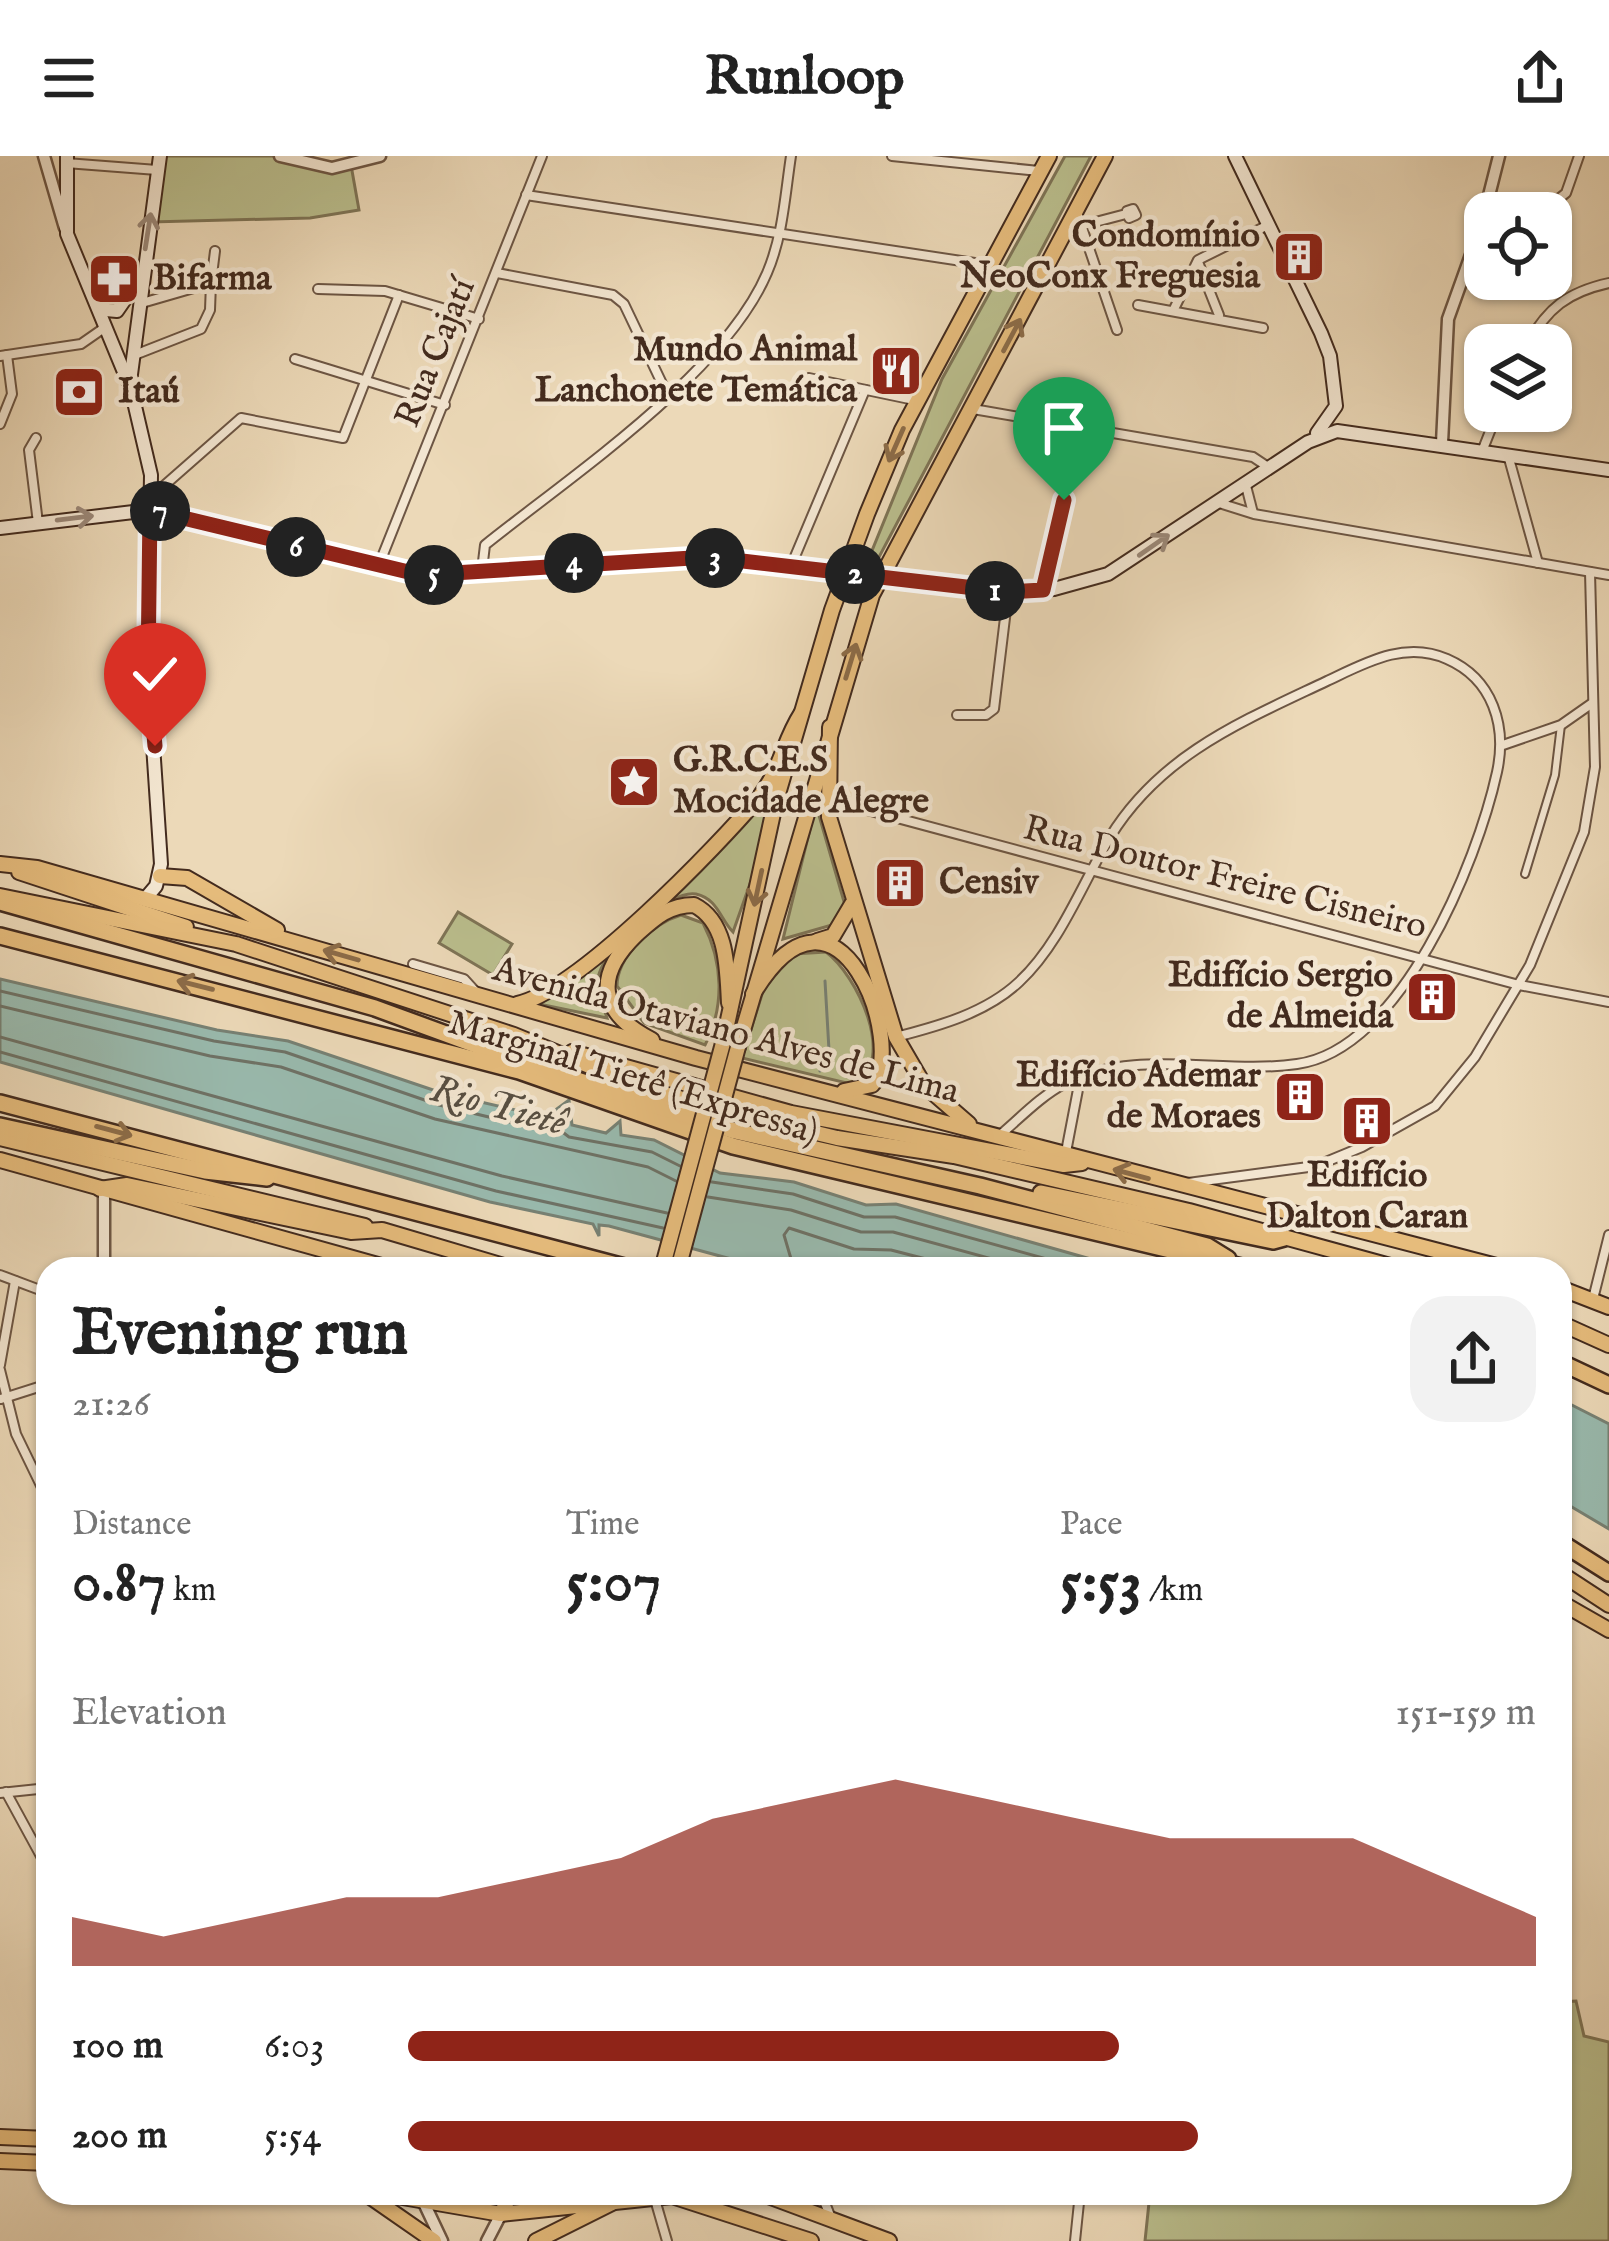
<!DOCTYPE html>
<meta charset="utf-8">
<style>
:root{--surface:#fff;--page:#f2f2f2;--text:#222;--muted:#767676;--accent:#8f2418}
body{margin:0;font-family:"IM FELL English",serif;background:var(--page);color:var(--text);height:100vh;display:flex;flex-direction:column;font-size:45px;white-space:nowrap}
*{box-sizing:border-box;margin:0}
p{font-size:39px;color:var(--muted)}
.icon{flex:none;width:66px;height:66px;fill:none;stroke:currentColor;stroke-width:2;stroke-linecap:round;stroke-linejoin:round}
.map{position:relative;flex:1;overflow:hidden}
.sheet{position:absolute;left:36px;top:1101px;width:1536px;height:948px;display:flex;flex-direction:column;background:var(--surface);border-radius:36px;box-shadow:0 3px 9px #0004}
.sheet>*{flex:none}
.buttons{position:absolute;left:1464px;top:36px;display:grid;gap:24px}
.buttons a{display:grid;place-items:center;width:108px;height:108px;border-radius:24px;background:var(--surface);box-shadow:0 3px 9px #0004;font-size:60px}
.pin{position:absolute;display:grid;place-items:center;width:102px;height:102px;color:#fff;margin:-123px -51px;border-radius:50% 50% 50% 0;rotate:-45deg;box-shadow:0 0 12px #0007}
.pin .icon{rotate:45deg}
.km{position:absolute;width:60px;height:60px;margin:-30px;border-radius:50%;background:#222;color:#fff;font-size:33px;line-height:60px;text-align:center}
.round{display:grid;place-items:center;flex:none;width:126px;height:126px;border-radius:36px;background:var(--page)}
.overview{display:flex;align-items:center;justify-content:space-between;height:204px;padding:0 36px}
h1{font-size:66px;font-weight:700;line-height:90px}
.metrics{display:grid;grid-template-columns:repeat(3,1fr);gap:18px;height:204px;padding:12px 36px}
.metrics div{display:grid;align-content:center}
.metrics b{font-size:60px;font-weight:700}
.metrics small{font-size:33px;font-weight:400}
.metrics p{font-size:33px}
.chart{height:336px;padding:24px 36px}
.chart p{display:flex;justify-content:space-between}
.chart svg{width:100%;height:216px;margin-top:12px;fill:var(--accent);opacity:.7}
ul{padding:0 36px;list-style:none;font-size:39px}
li{display:grid;grid-template-columns:192px 144px 1fr;align-items:center;height:90px}
li i{height:30px;border-radius:15px;background:var(--accent)}
header{display:flex;justify-content:space-between;align-items:center;height:156px;padding:0 36px;background:var(--surface);font-size:54px;font-weight:700}
.map>svg:first-child{display:block}
.green{fill:#babe8d;stroke:#7e7456;stroke-width:3}
.water{fill:#99baae;stroke:#778174;stroke-width:3}
.lines{fill:none;stroke-linecap:round;stroke-linejoin:round}
.shore{stroke:#6e7266;stroke-width:3}
.stream{stroke:#778174;stroke-width:3}
.pedestrian-casing{stroke:#6d5644;stroke-width:10}
.minor-casing{stroke:#6d5644;stroke-width:12}
.tertiary-casing{stroke:#6d5644;stroke-width:15}
.secondary-casing{stroke:#432b1e;stroke-width:16}
.primary-casing{stroke:#432b1e;stroke-width:18}
.trunk-casing{stroke:#432b1e;stroke-width:18}
.motorway-casing{stroke:#432b1e;stroke-width:20}
.pedestrian{stroke:#f3e6d1;stroke-width:6}
.minor{stroke:#f3e6d1;stroke-width:8}
.tertiary{stroke:#f3e6d1;stroke-width:10}
.secondary{stroke:#f3e6d1;stroke-width:12}
.primary{stroke:#e6bc7c;stroke-width:14}
.trunk{stroke:#e6bc7c;stroke-width:14}
.motorway{stroke:#e6bc7c;stroke-width:15}
.primary-bridge-casing{stroke:#432b1e;stroke-width:18;stroke-linecap:butt}
.primary-bridge{stroke:#e6bc7c;stroke-width:14}
.oneway{stroke:#9b8878}
.oneway2{stroke:#8c6c48}
.route-casing{stroke:#fff;stroke-width:24}
.route{stroke:#8f2418;stroke-width:15}
.labels{text-anchor:middle;dominant-baseline:central;stroke-width:9;stroke-linejoin:round;paint-order:stroke}
.poi-label{font-size:36px;font-weight:bold;fill:#432b1e;stroke:#f3e6d1;text-anchor:end}
.street-label{font-size:36px;fill:#432b1e;stroke:#f3e6d1}
.water-label{font-size:39px;font-style:italic;fill:#584f42;stroke:#f3e6d1}
</style>
<header><svg class="icon" aria-label="menu" viewBox="0 0 24 24"><path d="M4 6h16M4 12h16M4 18h16"/></svg>Runloop<svg class="icon" aria-label="share" viewBox="0 0 24 24"><path d="M12 15V3M7 8l5-5 5 5M5 13v7h14v-7"/></svg></header>
<div class="map">
<svg width="1609" height="2085" viewBox="0 0 1609 2085">
<rect width="100%" height="100%" fill="#ecd9b8"/>
<filter id="stains"><feTurbulence type="fractalNoise" baseFrequency=".00167" numOctaves="4"/><feColorMatrix values="0 0 0 0 .2 0 0 0 0 .09 0 0 0 0 .02 0 0 0 .5 -.17"/></filter>
<radialGradient id="worn" r=".72"><stop offset=".6" stop-color="#630" stop-opacity="0"/><stop offset="1" stop-color="#630" stop-opacity=".3"/></radialGradient>
<!-- green -->
<g class="green">
<path d="M160,0H281L351,9L359,54L310,62L151,66Z"/>
<path d="M1065,0H1091L878,403L869,402L942,223Z"/>
<path d="M765,642L769,644L757,708L733,776C720,763 718,743 696,738C669,733 606,792 599,818C594,835 603,848 607,862L534,847L578,822Z"/>
<path d="M816,649L845,749L839,767L783,783Z"/>
<path d="M458,756L512,788L493,819L439,787Z"/>
<path d="M681,759L703,767C723,806 725,850 705,889L644,867L617,830C617,800 654,767 681,759Z"/>
<path d="M826,796C857,819 897,903 855,929L742,902L764,832L794,798Z"/>
<path d="M1576,1845L1584,1880L1609,1886V2085H1145L1150,2037H1560V1846Z"/>
</g>
<!-- water -->
<g class="water">
<path d="M0,823L217,874L288,885L442,937L546,961L569,944L572,969L606,977L620,965L621,979L654,984L720,1017L794,1026L866,1049L896,1048L1126,1113H768L609,1070L599,1069V1080L593,1068L490,1046L0,906Z"/>
<path d="M1560,1243L1609,1268V1373L1560,1344Z"/>
</g>
<g class="lines">
<!-- shore -->
<g class="shore">
<path d="M0,835L214,885L285,896L439,949L526,970L556,971L569,981L652,996L680,1010"/>
<path d="M0,850L210,900L281,911L435,963L648,1011L676,1025"/>
<path d="M0,881L502,1020L667,1057"/>
<path d="M0,896L496,1035L663,1072"/>
<path d="M712,1026L793,1038L864,1061H895L1083,1113"/>
<path d="M708,1041L791,1054L861,1076H893L1029,1113"/>
<path d="M794,1113L784,1079L789,1072L854,1093L891,1094L965,1113"/>
</g>
<!-- stream -->
<path class="stream" d="M820,915L829,894L825,825"/>
<!-- pedestrian casing -->
<g class="pedestrian-casing">
<path id="pedestrian" d="M1525,718L1555,619L1561,569"/>
</g>
<!-- minor casing -->
<g class="minor-casing">
<g id="minor">
<path d="M892,0L1039,15"/>
<path d="M66,7L157,14"/>
<path d="M526,39L988,109"/>
<path d="M1133,53L1136,59L1129,62L1127,55Z"/>
<path d="M1077,57L1117,174"/>
<path d="M1541,57L1566,37L1579,0"/>
<path d="M1084,69L1126,58"/>
<path d="M1198,106L1219,159"/>
<path d="M497,117L613,139L624,148L668,240"/>
<path d="M1043,120L1100,128"/>
<path d="M211,127L215,95"/>
<path d="M318,133L385,135L479,163"/>
<path d="M1138,149L1263,172"/>
<path d="M1174,153L1198,104L1268,69"/>
<path d="M1527,189C1547,152 1568,136 1609,127"/>
<path d="M0,200L81,188L104,172"/>
<path d="M132,200L201,173L210,154L211,127L142,147"/>
<path d="M295,203L445,249"/>
<path d="M809,222L919,245"/>
<path d="M973,253L1253,301L1268,311"/>
<path d="M0,268L12,238L7,199"/>
<path d="M36,282L29,294L38,367"/>
<path d="M1483,293L1498,255"/>
<path d="M1508,299L1538,407"/>
<path d="M1245,326L1253,357"/>
<path d="M150,342L241,262L343,282L399,139"/>
<path d="M1216,346L1254,358L1609,419"/>
<path d="M791,410L865,234"/>
<path d="M378,411L542,0"/>
<path d="M482,414L485,389C571,320 724,218 767,117C783,80 785,39 791,0"/>
<path d="M1043,433L1063,344L1071,268"/>
<path d="M957,559H986L994,553L1008,437"/>
<path d="M1503,589L1561,569L1591,548"/>
<path d="M830,644L1519,829L1609,846"/>
<path d="M413,808L464,823L475,835"/>
<path d="M896,881C939,870 986,857 1019,826C1060,788 1082,728 1110,681C1161,598 1243,565 1327,525C1365,507 1405,484 1447,503C1493,523 1507,570 1497,616C1477,707 1401,894 1297,908C1221,919 1135,891 1064,928C1041,940 1020,962 1000,979"/>
<path d="M1066,996L1080,923"/>
<path d="M1188,1027L1316,1010L1362,991L1435,950L1475,901L1530,809L1584,676L1595,611L1590,416"/>
<path d="M0,1119L48,1137"/>
<path d="M1593,1143L1609,1079"/>
<path d="M0,1209L15,1125"/>
<path d="M0,1214L16,1278L48,1344"/>
<path d="M1,1243L48,1228"/>
<path d="M6,1636L48,1713"/>
<path d="M0,1637L48,1632"/>
<path d="M821,2037L831,2062"/>
<path d="M654,2040L667,2085"/>
<path d="M1075,2085L1080,2037"/>
</g>
</g>
<!-- tertiary casing -->
<g class="tertiary-casing">
<g id="tertiary">
<path d="M44,0L65,72"/>
<path d="M280,0L332,12L380,0"/>
<path d="M1442,287L1448,163L1481,71L1499,0"/>
<path d="M104,1113V1034"/>
<path d="M425,2049L442,2085"/>
<path d="M487,2085L501,2058"/>
</g>
</g>
<!-- secondary casing -->
<g class="secondary-casing">
<g id="secondary">
<path d="M67,0V78L131,233L151,319L148,514L161,708L156,730L145,743"/>
<path d="M1235,0L1321,177L1330,200L1336,250L1317,277"/>
<path d="M98,143L106,154L117,155L135,129"/>
<path d="M130,226L160,0"/>
<path d="M0,372L150,354L421,419L708,401L1009,436L1054,433L1108,418L1308,286L1337,275L1609,314"/>
</g>
</g>
<!-- primary casing -->
<g class="primary-casing">
<g id="primary">
<path d="M723,887L775,648L832,454L867,358L902,274L1049,0"/>
<path d="M738,891L872,439L1105,0"/>
<path d="M0,1981L48,1983"/>
<path d="M0,2005L48,2007"/>
<path d="M365,2037L434,2085"/>
<path d="M379,2037L501,2058L672,2040L811,2085"/>
<path d="M760,2037L889,2085"/>
<path d="M501,2058L511,2037"/>
<path d="M536,2085L612,2047"/>
</g>
</g>
<!-- trunk casing -->
<g class="trunk-casing">
<g id="trunk">
<path d="M830,571L829,661L896,881L924,929L969,968"/>
<path d="M0,708L37,712L696,902L1508,1113"/>
<path d="M19,716L186,771"/>
<path d="M160,720L187,722L277,774"/>
<path d="M0,740L236,788L514,879L643,932L737,958L837,982L954,1000L1189,1055L1401,1113"/>
<path d="M817,785L833,780L852,748"/>
<path d="M753,838C839,694 908,893 872,929L844,935"/>
<path d="M517,848C578,835 717,691 760,640C780,615 784,584 801,558"/>
<path d="M652,884C598,856 594,820 636,779C654,763 668,749 694,749C728,766 727,813 729,847"/>
<path d="M572,896L791,957L1064,1009L1082,1007"/>
<path d="M0,982L365,1070"/>
<path d="M0,1004L392,1113"/>
<path d="M100,1033L127,1029L351,1076L382,1074L514,1113"/>
<path d="M1560,1132L1609,1151"/>
<path d="M1560,1167L1609,1189"/>
<path d="M1560,1417L1609,1449"/>
<path d="M1560,1446L1609,1474"/>
</g>
</g>
<!-- motorway casing -->
<g class="motorway-casing">
<g id="motorway">
<path d="M0,746L375,852L517,904"/>
<path d="M0,780L519,915L733,990L1250,1113"/>
<path d="M524,907L735,975L980,1030L1207,1090L1228,1103"/>
<path d="M0,947L632,1113"/>
<path d="M0,970L205,1015L267,1022"/>
<path d="M1041,1037L1273,1085L1284,1082"/>
<path d="M1560,1206L1609,1229"/>
<path d="M1560,1386L1609,1417"/>
</g>
</g>
<!-- pedestrian -->
<use href="#pedestrian" class="pedestrian"/>
<!-- minor -->
<use href="#minor" class="minor"/>
<!-- tertiary -->
<use href="#tertiary" class="tertiary"/>
<!-- secondary -->
<use href="#secondary" class="secondary"/>
<!-- primary -->
<use href="#primary" class="primary"/>
<!-- trunk -->
<use href="#trunk" class="trunk"/>
<!-- motorway -->
<use href="#motorway" class="motorway"/>
<!-- primary-bridge casing -->
<g class="primary-bridge-casing">
<g id="primary-bridge">
<path d="M662,1113L723,887"/>
<path d="M678,1113L738,891"/>
</g>
</g>
<!-- primary-bridge -->
<use href="#primary-bridge" class="primary-bridge"/>
</g>
<!-- one-way arrows -->
<defs><path id="oneway-shaft" d="M-6 0H5M1.5-3L5.5 0L1.5 3" fill="none" stroke-width="1.6" stroke-linecap="round" stroke-linejoin="round" transform="scale(3)"/></defs>
<g class="oneway">
<use href="#oneway-shaft" transform="translate(148 75) rotate(-81)"/>
<use href="#oneway-shaft" transform="translate(75 362) rotate(-7)"/>
<use href="#oneway-shaft" transform="translate(1154 389) rotate(-35)"/>
</g>
<g class="oneway2">
<use href="#oneway-shaft" transform="translate(1012 179) rotate(-62)"/>
<use href="#oneway-shaft" transform="translate(896 289) rotate(114)"/>
<use href="#oneway-shaft" transform="translate(851 505) rotate(-73)"/>
<use href="#oneway-shaft" transform="translate(758 732) rotate(102)"/>
<use href="#oneway-shaft" transform="translate(341 799) rotate(-164)"/>
<use href="#oneway-shaft" transform="translate(195 829) rotate(-166)"/>
<use href="#oneway-shaft" transform="translate(114 975) rotate(15)"/>
<use href="#oneway-shaft" transform="translate(1131 1018) rotate(-165)"/>
</g>
<g class="lines">
<!-- route casing -->
<g class="route-casing">
<path id="route" d="M155,590L148,514L150,354L421,419L708,401L1009,436L1043,434L1064,344"/>
</g>
<!-- route -->
<use href="#route" class="route"/>
</g>
<!-- icons -->
<defs>
<g id="building-square" transform="scale(2.7)"><rect x="-9" y="-9" width="18" height="18" rx="4" fill="#8f2418" stroke="#f3e6d1"/><path d="M-4-6H4V6H1V3H-1V6H-4ZM-2.5-4.3h1.7v1.8h-1.7ZM.8-4.3h1.7v1.8H.8ZM-2.5-1h1.7V.8h-1.7ZM.8-1h1.7V.8H.8Z" fill="#fff"/></g>
<g id="pharmacy-square" transform="scale(2.7)"><rect x="-9" y="-9" width="18" height="18" rx="4" fill="#8f2418" stroke="#f3e6d1"/><path d="M-2-6h4v4h4v4h-4v4h-4v-4h-4v-4h4Z" fill="#fff"/></g>
<g id="restaurant-square" transform="scale(2.7)"><rect x="-9" y="-9" width="18" height="18" rx="4" fill="#8f2418" stroke="#f3e6d1"/><path d="M-5-6h1v4h1v-4h1v4h1v-4h1v5L-1.5 .5V6h-2V.5L-5-1ZM5-6V6H3V1.5H1.5Q1.5-4 5-6Z" fill="#fff"/></g>
<g id="bank-square" transform="scale(2.7)"><rect x="-9" y="-9" width="18" height="18" rx="4" fill="#8f2418" stroke="#f3e6d1"/><path d="M-6-4H6V4H-6ZM0-2.3a2.3 2.3 0 1 0 0 4.6a2.3 2.3 0 1 0 0-4.6Z" fill="#fff"/></g>
<g id="sight-square" transform="scale(2.7)"><rect x="-9" y="-9" width="18" height="18" rx="4" fill="#8f2418" stroke="#f3e6d1"/><path d="M0-6L1.8-2.2L6-1.7L2.9 1.2L3.7 5.4L0 3.3L-3.7 5.4L-2.9 1.2L-6-1.7L-1.8-2.2Z" fill="#fff"/></g>
</defs>
<g fill-rule="evenodd">
<use href="#building-square" x="1299" y="101"/>
<use href="#pharmacy-square" x="114" y="123"/>
<use href="#restaurant-square" x="896" y="215"/>
<use href="#bank-square" x="79" y="236"/>
<use href="#sight-square" x="634" y="626"/>
<use href="#building-square" x="900" y="727"/>
<use href="#building-square" x="1432" y="841"/>
<use href="#building-square" x="1300" y="941"/>
<use href="#building-square" x="1367" y="965"/>
</g>
<g class="labels">
<!-- poi labels -->
<g class="poi-label">
<text x="1260" y="80">Condomínio<tspan x="1260" dy="41">NeoConx Freguesia</tspan></text>
<text x="153" y="123" text-anchor="start">Bifarma</text>
<text x="857" y="194">Mundo Animal<tspan x="857" dy="41">Lanchonete Temática</tspan></text>
<text x="118" y="236" text-anchor="start">Itaú</text>
<text x="673" y="605" text-anchor="start">G.R.C.E.S<tspan x="673" dy="41">Mocidade Alegre</tspan></text>
<text x="939" y="727" text-anchor="start">Censiv</text>
<text x="1393" y="820">Edifício Sergio<tspan x="1393" dy="41">de Almeida</tspan></text>
<text x="1261" y="920">Edifício Ademar<tspan x="1261" dy="41">de Moraes</tspan></text>
<text x="1367" y="1020" text-anchor="middle">Edifício<tspan x="1367" dy="41">Dalton Caran</tspan></text>
</g>
<!-- street labels -->
<g class="street-label">
<text transform="translate(436 197) rotate(-68)">Rua Cajatí</text>
<text transform="translate(1225 722) rotate(14)">Rua Doutor Freire Cisneiro</text>
<text transform="translate(726 875) rotate(15)">Avenida Otaviano Alves de Lima</text>
<text transform="translate(633 922) rotate(17)">Marginal Tietê (Expressa)</text>
</g>
<!-- water labels -->
<g class="water-label">
<text transform="translate(498 951) rotate(15)">Rio Tietê</text>
</g>
</g>
<rect width="100%" height="100%" filter="url(#stains)"/>
<rect width="100%" height="100%" fill="url(#worn)"/>
</svg>
<div class="buttons">
<a><svg class="icon" aria-label="locate" viewBox="0 0 24 24"><circle cx="12" cy="12" r="6"/><path d="M12 2v4M12 18v4M2 12h4M18 12h4"/></svg></a>
<a><svg class="icon" aria-label="layers" viewBox="0 0 24 24"><path d="M12 4l9 5-9 5-9-5zM3 14l9 5 9-5"/></svg></a>
</div>
<div class="pin" style="left:1064px;top:344px;background:#1e9e55"><svg class="icon" aria-label="arrive" viewBox="0 0 24 24"><path d="M6 21V4h12l-3 4 3 4H6"/></svg></div>
<div class="pin" style="left:155px;top:590px;background:#d93025"><svg class="icon" aria-label="check" viewBox="0 0 24 24"><path d="M5 12l5 5 9-10"/></svg></div>
<b class="km" style="left:995px;top:435px">1</b>
<b class="km" style="left:855px;top:418px">2</b>
<b class="km" style="left:715px;top:402px">3</b>
<b class="km" style="left:574px;top:407px">4</b>
<b class="km" style="left:434px;top:419px">5</b>
<b class="km" style="left:296px;top:391px">6</b>
<b class="km" style="left:160px;top:355px">7</b>
<section class="sheet">
<div class="overview"><div><h1>Evening run</h1><p>21:26</p></div><a class="round"><svg class="icon" aria-label="share" viewBox="0 0 24 24"><path d="M12 15V3M7 8l5-5 5 5M5 13v7h14v-7"/></svg></a></div>
<div class="metrics">
<div><p>Distance</p><b>0.87<small> km</small></b></div>
<div><p>Time</p><b>5:07</b></div>
<div><p>Pace</p><b>5:53<small> /km</small></b></div>
</div>
<div class="chart"><p><span>Elevation</span>151–159 m</p>
<svg viewBox="0 0 160 44" preserveAspectRatio="none"><path d="M0 44V34L10 38L20 34L30 30L40 30L50 26L60 22L70 14L80 10L90 6L100 10L110 14L120 18L130 18L140 18L150 26L160 34V44z"/></svg>
</div>
<ul>
<li><b>100 m</b>6:03<i style="width:63%"></i></li>
<li><b>200 m</b>5:54<i style="width:70%"></i></li>
</ul>
</section>
</div>
